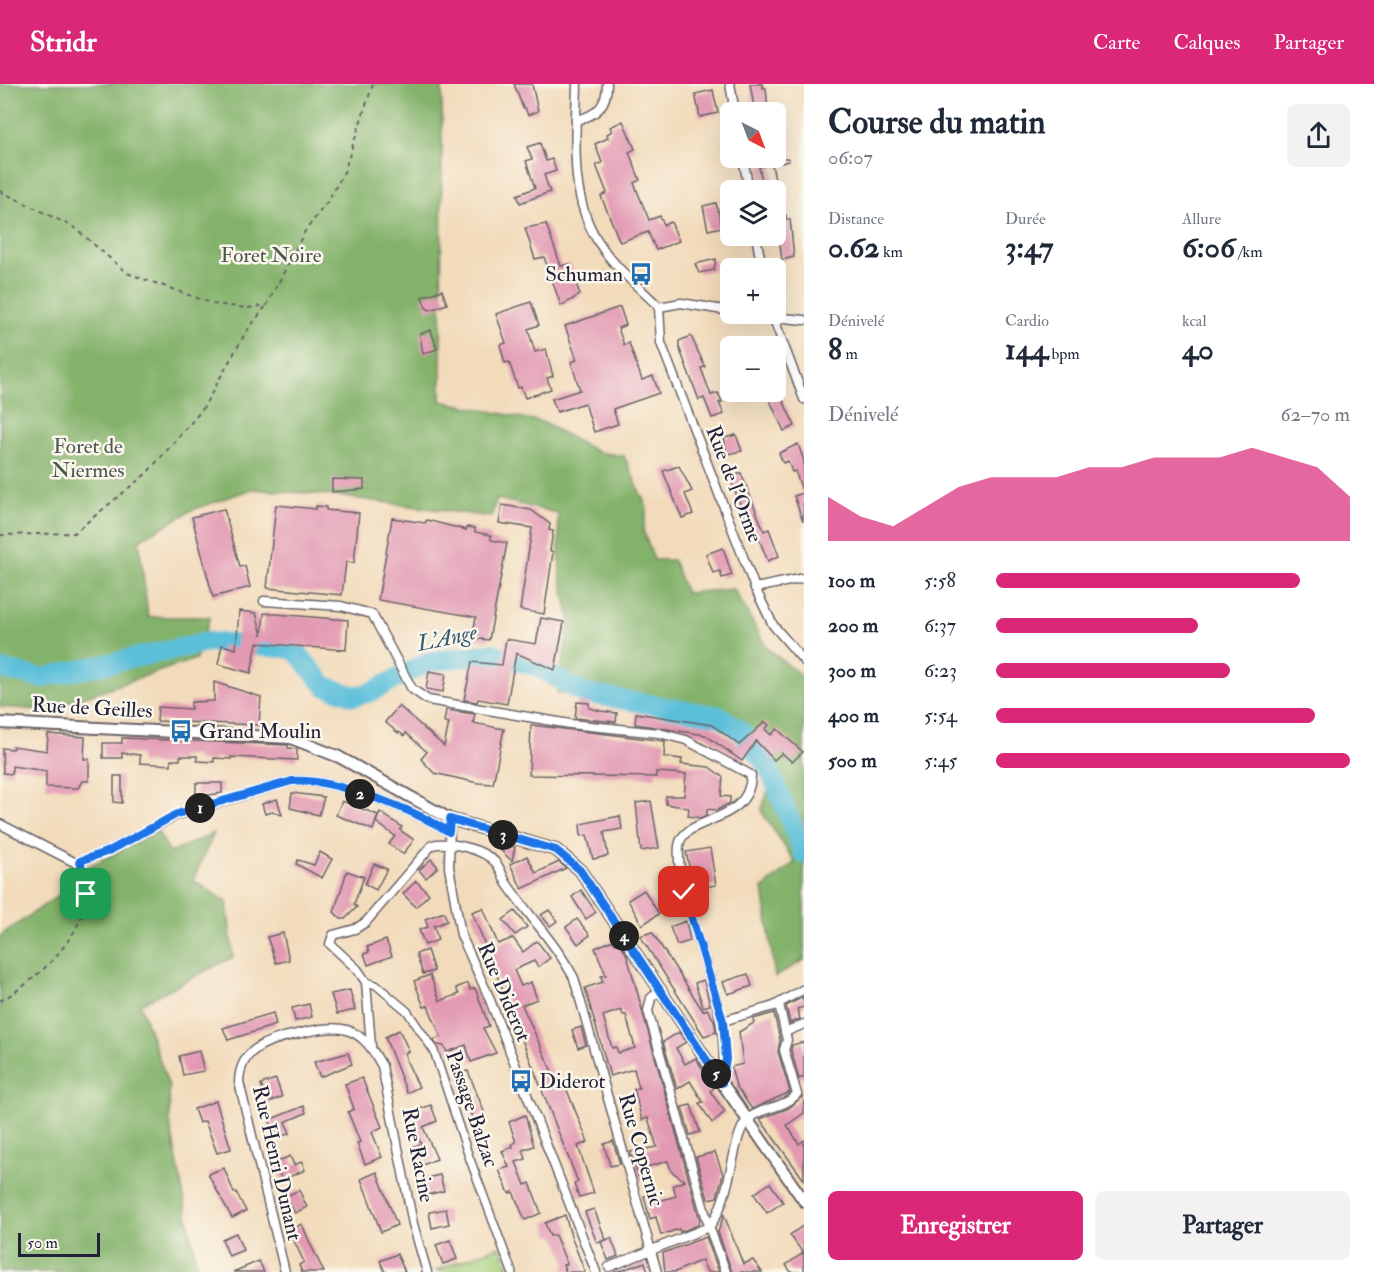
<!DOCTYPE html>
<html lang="fr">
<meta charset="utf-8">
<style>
:root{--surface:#fff;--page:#f2f2f3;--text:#1f2937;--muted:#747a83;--accent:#db2777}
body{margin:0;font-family:"IM FELL Double Pica",serif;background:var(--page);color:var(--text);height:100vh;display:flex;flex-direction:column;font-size:22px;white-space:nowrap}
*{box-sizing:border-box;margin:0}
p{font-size:20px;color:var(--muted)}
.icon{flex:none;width:33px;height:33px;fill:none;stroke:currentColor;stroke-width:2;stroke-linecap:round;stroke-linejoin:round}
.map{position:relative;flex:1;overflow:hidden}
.sheet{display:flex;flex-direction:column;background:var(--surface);width:570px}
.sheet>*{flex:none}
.needle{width:39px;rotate:138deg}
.tools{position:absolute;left:720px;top:18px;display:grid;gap:12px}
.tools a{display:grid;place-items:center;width:66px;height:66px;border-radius:9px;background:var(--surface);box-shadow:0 6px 24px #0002;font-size:30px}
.scale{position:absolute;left:18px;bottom:15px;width:82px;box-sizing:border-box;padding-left:6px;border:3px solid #22223b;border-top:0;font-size:16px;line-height:21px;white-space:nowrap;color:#22223b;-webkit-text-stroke:4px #fbf7ec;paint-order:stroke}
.pin{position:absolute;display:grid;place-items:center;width:51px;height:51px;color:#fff;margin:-26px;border-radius:12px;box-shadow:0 3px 9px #0006}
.km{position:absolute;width:30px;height:30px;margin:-15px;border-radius:50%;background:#222;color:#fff;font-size:16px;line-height:30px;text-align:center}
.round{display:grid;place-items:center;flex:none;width:63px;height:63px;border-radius:9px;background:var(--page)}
.headline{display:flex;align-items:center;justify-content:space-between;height:102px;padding:0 24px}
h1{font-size:33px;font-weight:800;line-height:45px}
.figures{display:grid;grid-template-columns:repeat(3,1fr);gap:9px;height:102px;padding:6px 24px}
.figures div{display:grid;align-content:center}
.figures b{font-size:30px;font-weight:800}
.figures small{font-size:16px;font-weight:400}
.figures p{font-size:16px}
.chart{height:168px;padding:12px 24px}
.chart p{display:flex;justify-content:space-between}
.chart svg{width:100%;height:108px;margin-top:6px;fill:var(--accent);opacity:.7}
.primary-button{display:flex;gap:12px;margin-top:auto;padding:12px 24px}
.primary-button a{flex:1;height:69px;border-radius:9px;background:var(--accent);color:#fff;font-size:24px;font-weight:800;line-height:69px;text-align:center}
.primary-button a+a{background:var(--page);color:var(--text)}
ul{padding:0 24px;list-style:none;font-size:20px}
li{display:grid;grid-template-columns:96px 72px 1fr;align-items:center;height:45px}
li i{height:15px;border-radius:8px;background:var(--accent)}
header{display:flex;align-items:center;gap:36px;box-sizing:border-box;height:84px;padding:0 30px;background:var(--accent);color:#fff}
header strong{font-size:28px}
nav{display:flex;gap:33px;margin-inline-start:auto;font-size:21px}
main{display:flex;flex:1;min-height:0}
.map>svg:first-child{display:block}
.green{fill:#a4cf7b;stroke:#63785b;stroke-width:1.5}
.forest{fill:#83b26b;stroke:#526a53;stroke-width:1.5}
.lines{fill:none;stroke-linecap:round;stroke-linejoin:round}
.river{stroke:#5cbfda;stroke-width:20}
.building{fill:#e299b2;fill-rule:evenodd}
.pedestrian-casing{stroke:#6b6368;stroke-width:10}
.minor-casing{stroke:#6b6368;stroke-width:11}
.tertiary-casing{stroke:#6b6368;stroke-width:14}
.path{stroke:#6b6368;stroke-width:2;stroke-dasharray:4.5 4.5;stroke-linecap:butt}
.pedestrian{stroke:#fff;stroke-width:7}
.minor{stroke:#fff;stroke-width:8}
.tertiary{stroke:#fff;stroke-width:10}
.route-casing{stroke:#fff;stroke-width:12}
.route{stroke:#1a73e8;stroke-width:8}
.labels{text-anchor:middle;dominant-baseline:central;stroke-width:5;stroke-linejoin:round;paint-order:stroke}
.park-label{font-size:21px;fill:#49564e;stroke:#fbf7ec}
.poi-label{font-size:21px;fill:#22223b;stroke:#fbf7ec;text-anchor:start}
.street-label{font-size:21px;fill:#22223b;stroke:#fbf7ec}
.water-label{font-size:22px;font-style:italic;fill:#365973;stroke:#fbf7ec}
</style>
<header>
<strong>Stridr</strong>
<nav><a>Carte</a><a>Calques</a><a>Partager</a></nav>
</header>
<main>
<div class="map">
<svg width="804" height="1188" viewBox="0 0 804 1188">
<rect width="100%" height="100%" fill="#fbf7ec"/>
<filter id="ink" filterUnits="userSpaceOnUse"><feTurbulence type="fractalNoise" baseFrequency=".0167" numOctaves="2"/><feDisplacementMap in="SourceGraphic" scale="12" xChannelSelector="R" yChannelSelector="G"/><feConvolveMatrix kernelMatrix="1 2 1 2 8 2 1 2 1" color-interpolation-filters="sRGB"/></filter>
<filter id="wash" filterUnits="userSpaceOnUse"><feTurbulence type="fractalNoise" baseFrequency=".008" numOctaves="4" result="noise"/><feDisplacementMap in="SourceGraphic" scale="24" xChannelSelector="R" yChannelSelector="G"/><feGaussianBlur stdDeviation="1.35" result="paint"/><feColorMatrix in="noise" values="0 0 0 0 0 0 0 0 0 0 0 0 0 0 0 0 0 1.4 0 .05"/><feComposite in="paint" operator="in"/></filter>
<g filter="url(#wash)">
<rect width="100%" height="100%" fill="#f2dbbb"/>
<!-- green -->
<path class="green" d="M500,1162L511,1188L435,1187Z"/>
<!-- forest -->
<g class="forest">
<path d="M0,0H442L441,317L542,338L597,368L624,372L647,424L643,446L654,476H673L686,509L734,505L767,564L804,594V876L775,893L763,804L795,778L761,727L769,704L746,658L713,637L557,609L570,536L560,489L558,429L497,415L491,433L330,411L252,405L192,426L139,456L148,533H210L196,575L44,626L0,623Z"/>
<path d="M158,748L170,769L214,749L193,796L227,818L233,873L140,920L169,1003L170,1039L198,1188H0V852L79,797L85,791L87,783Z"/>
</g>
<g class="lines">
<!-- river -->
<path class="river" d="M0,585L41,594L208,558L294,565L325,602L355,612L371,608L428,578L492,569L538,583L583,609L720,632L743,649L769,685L804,770"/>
</g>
<g id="blocks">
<!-- building -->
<g class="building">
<path d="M514,0H532L538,27L528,31L525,24H523Z"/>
<path d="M750,0H762L763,4H766L768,28H755Z"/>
<path d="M713,6L718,29L700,33L695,10Z"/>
<path d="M623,37L635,65L629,68L640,96L634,99L649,136L660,132L664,141L671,138L679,157L656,166L648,148L620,158L601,112L607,109L596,81L602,79L595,60L608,54L607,50L612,47L610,43Z"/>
<path d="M540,59L546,77L552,75L556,87L544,91L550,108L520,119L517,111L535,104L526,77L532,75L527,63Z"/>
<path d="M763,74H788L789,77L772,81L777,106H764L759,83L764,82Z"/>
<path d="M716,119L722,143L708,146L703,122Z"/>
<path d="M786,131V136L790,135L794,173L782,176L776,132Z"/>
<path d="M546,140L561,182L570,180L580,211L561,222L544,173L535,175L525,144Z"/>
<path d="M716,175L714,186L699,189L695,180Z"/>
<path d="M442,206L447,220L430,226L426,224L422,213Z"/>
<path d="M531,218L539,241L528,245L535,268L546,265L553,292L547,294L551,305L525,314L521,303L518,304L509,278L505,279L500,261L506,259L496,230Z"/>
<path d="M620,223L626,241L618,244L624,261L629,259L642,296L653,292L659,309L613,325L618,340L594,348L585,319L557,328L552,315L580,306L571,278L577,276L565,242Z"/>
<path d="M431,246L437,265L423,270L420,250Z"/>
<path d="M691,252L705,283L701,284L711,311L718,309L722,318L719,319L724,330L712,334L704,314L699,316L679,263V257Z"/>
<path d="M766,308H779L795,342L784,347Z"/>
<path d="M736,351L742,367L727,370L724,354Z"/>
<path d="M798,360L804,377L803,437L794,412L803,409L795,387L792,388L788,377L783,379L779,369Z"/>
<path d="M679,382L692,407L685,410L693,430L682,434L663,387Z"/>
<path d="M741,389L764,447L769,445L779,472L768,477L757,450L752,451L730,394Z"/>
<path d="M332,395L364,396V405L332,408Z"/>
<path d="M276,421L316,425V422L326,423V426L359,429L354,479L346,478L342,511L267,504Z"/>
<path d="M502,421L531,426L550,440L549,446L553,447L550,467L553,468L544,530L520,526L532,444L499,439Z"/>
<path d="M224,425L240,483L245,482L250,503L213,513L192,433Z"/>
<path d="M392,434L425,439L427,436L466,446L467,443L475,444V448L491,451V456L507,459L489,556L472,554L476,533L378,516Z"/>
<path d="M723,464L732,491L722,494L720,487L713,489L706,470Z"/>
<path d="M239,527L256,529L262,551L264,529L348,536L346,566L257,559L251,589L218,580L222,561L236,565Z"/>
<path d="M541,534L564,538L555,586L516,569L507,620L478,615L477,618L464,616L472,578L502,581L506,555L536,560Z"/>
<path d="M429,587L446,590L443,608L426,605Z"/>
<path d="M214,598L261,613L259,641L157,637L158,623L191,625V618L214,617Z"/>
<path d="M577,618L589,619V624L601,627L617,629L616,638L575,634Z"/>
<path d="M399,622L444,662L449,639L444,638L446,626L475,630L473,639L504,645L493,700L478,699L434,689L421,675L427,668L406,649L404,652L399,648L398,649L385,638Z"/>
<path d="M636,629L712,641L739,661L765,638L769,641L765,645L771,651L777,645L803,668L792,678L782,669L774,676L756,657L742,677L705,651L635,640Z"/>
<path d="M531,641L665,657L664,673L682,675L681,680L709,683L723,693L721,712L730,713V719L717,726L707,725V731L700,734L688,732L689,724L666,720V712H684L686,690L656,688V693L529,691Z"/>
<path d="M48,650L85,653L84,675H89V697H82L78,704L46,703V687L12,682V690L3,689L2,664L13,665V662L47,667Z"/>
<path d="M122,654L288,661V664L297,665V676L231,673V675L214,674V678L197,677V672H180V676H171V681L140,679V671L122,669V674H103V659H122Z"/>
<path d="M114,692H122V719L114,718Z"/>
<path d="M196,699H222V709L196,713Z"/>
<path d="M292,709L324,713L319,731L290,724Z"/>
<path d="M277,715L282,731L272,728L265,730L262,720Z"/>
<path d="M342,717L378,731L373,746L336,731Z"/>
<path d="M651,717L659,764L641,767L636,719Z"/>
<path d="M380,728L402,743L400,746L414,756L403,770L389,760L395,752L376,738Z"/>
<path d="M620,732L622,745L604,748L608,772L593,775L587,751L581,752L580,740Z"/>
<path d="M493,759L515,763L512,777Z"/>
<path d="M710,764L716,801L694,805L686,768Z"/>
<path d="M320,768L332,775L322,794L296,780L298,776L314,781Z"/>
<path d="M527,772L536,789L559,778L566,784L522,805L510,780Z"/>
<path d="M431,775L438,783L426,794L419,786Z"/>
<path d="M374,780L387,785L376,806L365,800Z"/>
<path d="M347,787L364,793L354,820L357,823L345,835H341L334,828Z"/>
<path d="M416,797L429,810L416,823L403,810Z"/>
<path d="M581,806L596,828L586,835L572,813Z"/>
<path d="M644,806L659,830L642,841L628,816Z"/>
<path d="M483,824L498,860L513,854L523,868L537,857L550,874L538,883L534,877L514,886L521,902L531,898L537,915L522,921L558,1001L564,999L588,1058L578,1062L594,1109L579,1113L574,1100L578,1098L472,828Z"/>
<path d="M549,826L557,837L550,842L541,831Z"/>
<path d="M515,827L527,843L515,851L503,836Z"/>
<path d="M444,828L447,837L434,842L438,856L425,861L419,846L428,843L425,835Z"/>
<path d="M577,835L590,851L578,860L566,843Z"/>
<path d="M686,837L690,857L677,861L670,843Z"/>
<path d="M652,848L703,927L707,925L714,936L716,948L704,952L640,852Z"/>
<path d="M283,849L289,876L276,879L267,853Z"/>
<path d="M386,856L392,872L368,881L364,870L369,868L367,863Z"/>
<path d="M613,856L615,860L620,859L627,871L700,1136L698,1141L680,1148L679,1145L661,1151L656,1133L650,1135L644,1112L653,1110L655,1118L676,1112L673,1101L685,1097L671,1087L668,1077L647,1083L650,1094L640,1096L630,1068L657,1063L648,1034L642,1036L634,1005L639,1004L634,985L610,992L585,904L603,898L601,892L606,891L595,864ZM621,926L623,931H626L635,964L618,969L616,963L612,964L603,932Z"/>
<path d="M427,866L434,887L423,890L416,870Z"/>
<path d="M748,890L752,902L728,910L723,898Z"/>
<path d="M430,891L440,917L459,910L456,904L468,899L470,906L475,904L489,942L483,944L496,969L471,978L466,961L447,968L444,962L437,961L433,956L441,953L428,922L424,923L414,897Z"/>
<path d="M704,896L710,921L703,923L695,899Z"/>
<path d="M350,906L355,926L337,930L331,910Z"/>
<path d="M803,913L804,923L797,925L800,935L790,939L786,922Z"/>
<path d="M309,920L312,933L295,937L292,924Z"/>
<path d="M273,929L276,941L228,956L223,944Z"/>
<path d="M774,929L780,956L778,968L790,1008L752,1025L736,1002L732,987L731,983L743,980L739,948L754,939L753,935Z"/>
<path d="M581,943L586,961L578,964L572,946Z"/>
<path d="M399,946L409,967L405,969L407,978L419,1003L407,1009L385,953Z"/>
<path d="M679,948L686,958L676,964L685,980L696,974L714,1004L710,1007L725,1028L712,1039L699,1019L703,1018L690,997L677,1005L663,958Z"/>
<path d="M804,958V993L799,995L791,966L792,961Z"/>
<path d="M199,967L204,987L183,991L179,972Z"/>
<path d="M348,969L352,980L320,993L314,978Z"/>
<path d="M468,987L485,1030L473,1035L459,1004L462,1003L457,990Z"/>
<path d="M362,994L382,1043L372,1048L382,1073L365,1080L357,1059L360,1058L348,1028L354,1025L345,1000Z"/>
<path d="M276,995L282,1013L266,1019L261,1000Z"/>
<path d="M803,1012L804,1029L787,1041L799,1060L804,1056V1096L760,1035L789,1024Z"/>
<path d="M216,1017L231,1065L217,1069L205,1037L199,1039L194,1025Z"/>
<path d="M431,1021L437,1037L423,1043L437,1075L420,1082L412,1063L421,1060L409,1029Z"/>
<path d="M691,1021L700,1048L690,1051L682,1023Z"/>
<path d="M304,1022L306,1029L285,1038L290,1049L277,1054L269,1036Z"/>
<path d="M525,1031L534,1062L523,1066L526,1075L516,1078L525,1101L530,1099L541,1129L525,1136L513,1108L509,1109L499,1086L509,1083L502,1067L513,1063L512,1060L516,1058L509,1038Z"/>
<path d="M613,1057L620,1080L610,1082L604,1060Z"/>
<path d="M715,1068L723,1090L717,1113L708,1115L696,1073Z"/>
<path d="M290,1072L294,1081L302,1078L305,1086L282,1096L275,1079Z"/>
<path d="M224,1084L234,1109L236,1108L246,1127L232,1134L208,1090Z"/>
<path d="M377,1088L397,1141L381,1148L361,1095Z"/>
<path d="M440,1091L444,1107L426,1111L422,1095Z"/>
<path d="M770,1099L783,1118L767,1129L754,1110Z"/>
<path d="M299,1106L307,1123L295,1129L286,1112Z"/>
<path d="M446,1125L449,1140L432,1144L429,1128Z"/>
<path d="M594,1125L606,1156L597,1159L585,1128Z"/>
<path d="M565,1131L571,1152L585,1188H566L563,1181L567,1180L555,1151L550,1152L545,1139Z"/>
<path d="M724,1131L743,1180L753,1176L762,1188H732L718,1148Z"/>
<path d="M302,1140L310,1159L324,1188H302L299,1181L304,1178L289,1146Z"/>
<path d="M804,1141V1188H791L786,1181L803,1169L790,1151Z"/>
<path d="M236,1149L243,1166L229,1172L222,1155Z"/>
<path d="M706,1153L719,1188H707L702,1176L675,1188H665L663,1169Z"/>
<path d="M611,1154L618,1172L608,1176L601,1158Z"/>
<path d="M450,1156L457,1175L443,1180L436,1161Z"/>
<path d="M397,1170L405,1188H385L380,1177Z"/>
<path d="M259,1177L264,1188H233Z"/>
<path d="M645,1178L648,1188H614L623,1186Z"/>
</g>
</g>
</g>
<g filter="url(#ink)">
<use href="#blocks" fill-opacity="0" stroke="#6b6368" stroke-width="1.5"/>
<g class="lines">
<!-- pedestrian casing -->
<g class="pedestrian-casing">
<path id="pedestrian" d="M366,898L376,901L407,927L434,967L468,1070L512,1188"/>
</g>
<!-- minor casing -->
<g class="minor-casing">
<g id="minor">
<path d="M577,0C576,53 568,112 599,159C614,183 639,203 659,223"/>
<path d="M730,0L735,28"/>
<path d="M576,36C597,32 607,21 607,0"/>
<path d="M743,74L749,106"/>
<path d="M756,152L762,184"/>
<path d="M659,223L661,259L755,504L773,541L804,577"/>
<path d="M659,223L681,219L730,227"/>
<path d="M743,230L804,236"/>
<path d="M772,230L804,315"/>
<path d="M755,504L804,494"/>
<path d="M264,517L341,522L372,530L412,605L428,616L570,640L659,649L686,656L751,691C750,742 682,731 679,762C677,781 684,807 689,825C705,883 731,939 722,999"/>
<path d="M450,735L449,783L461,851L488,911L596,1188"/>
<path d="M0,740L76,779L109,767L177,731L292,697C331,693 416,727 449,748"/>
<path d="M660,906L651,914L648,927L709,1143L726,1188"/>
<path d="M723,937L774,922L804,905"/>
<path d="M785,948L804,940"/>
<path d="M371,962L366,898L357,885L330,860L333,851L355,845L366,838L432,761C449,757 484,765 496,779C501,785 503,794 507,800C529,832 556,860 574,894L657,1188"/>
<path d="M609,1183L709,1143C733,1114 731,1051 748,1035C761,1023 785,1024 797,1010L784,966L787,956L779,920"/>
<path d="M285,1188L239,998C240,962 271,956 301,949C315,946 333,942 347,946C365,952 373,966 382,982L413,1140L427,1188"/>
</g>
</g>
<!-- tertiary casing -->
<g class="tertiary-casing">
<path id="tertiary" d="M0,639L291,654L339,673L450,735L556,766L580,786L722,999L804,1117"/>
</g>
<!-- path -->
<g class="path">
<path d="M0,107L75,144L127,189L214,220L248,224L267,221L305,147L328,117L344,88L373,0"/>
<path d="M0,451L74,449L147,389L202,326L246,248L266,222"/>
<path d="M0,917C41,895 102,837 83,786"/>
</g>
<!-- pedestrian -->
<use href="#pedestrian" class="pedestrian"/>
<!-- minor -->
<use href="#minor" class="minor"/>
<!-- tertiary -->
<use href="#tertiary" class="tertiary"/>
</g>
</g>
<g class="lines" filter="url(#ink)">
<!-- route casing -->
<g class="route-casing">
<path id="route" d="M86,810L87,801L80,777L109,767L177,730L292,697C332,693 416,727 449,748L450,735L556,766L580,786L722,999L726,975L723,937L684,808"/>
</g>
<!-- route -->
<use href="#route" class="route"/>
</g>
<!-- icons -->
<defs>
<g id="bus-bare" transform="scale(1.8)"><path d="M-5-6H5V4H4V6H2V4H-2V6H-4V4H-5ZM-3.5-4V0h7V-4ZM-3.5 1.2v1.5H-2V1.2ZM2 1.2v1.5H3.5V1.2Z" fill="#1f6fb2" stroke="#fbf7ec" stroke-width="2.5" paint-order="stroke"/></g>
</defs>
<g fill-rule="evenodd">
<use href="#bus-bare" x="641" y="190"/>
<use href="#bus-bare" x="181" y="647"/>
<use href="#bus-bare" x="521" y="997"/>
</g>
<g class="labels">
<!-- park labels -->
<g class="park-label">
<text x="271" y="171">Foret Noire</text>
<text x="88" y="362">Foret de<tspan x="88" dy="24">Niermes</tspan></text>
</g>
<!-- poi labels -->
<g class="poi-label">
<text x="623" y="190" text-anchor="end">Schuman</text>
<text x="199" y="647">Grand Moulin</text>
<text x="539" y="997">Diderot</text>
</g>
<!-- street labels -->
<g class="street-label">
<text transform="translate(734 400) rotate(69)">Rue de l'Orme</text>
<text transform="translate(92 624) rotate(3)">Rue de Geilles</text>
<text transform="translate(504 908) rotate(67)">Rue Diderot</text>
<text transform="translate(472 1025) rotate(71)">Passage Balzac</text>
<text transform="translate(641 1066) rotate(74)">Rue Copernic</text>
<text transform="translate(418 1071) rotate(79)">Rue Racine</text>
<text transform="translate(277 1079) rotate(77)">Rue Henri Dunant</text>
</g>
<!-- water labels -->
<g class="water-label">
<text transform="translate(447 554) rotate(-12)">L'Ange</text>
</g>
</g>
</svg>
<div class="tools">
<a><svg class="needle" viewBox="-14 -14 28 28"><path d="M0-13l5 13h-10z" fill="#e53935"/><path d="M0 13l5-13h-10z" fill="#747a83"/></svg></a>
<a><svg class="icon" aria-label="layers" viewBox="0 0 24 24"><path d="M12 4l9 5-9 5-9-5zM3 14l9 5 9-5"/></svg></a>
<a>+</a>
<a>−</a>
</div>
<div class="scale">50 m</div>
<div class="pin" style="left:86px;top:810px;background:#1e9e55"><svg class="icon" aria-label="arrive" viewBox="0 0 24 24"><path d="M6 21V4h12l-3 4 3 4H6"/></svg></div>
<div class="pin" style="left:684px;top:808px;background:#d93025"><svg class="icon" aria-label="check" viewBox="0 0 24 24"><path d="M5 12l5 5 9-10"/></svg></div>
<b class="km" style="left:200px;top:724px">1</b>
<b class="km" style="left:360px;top:710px">2</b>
<b class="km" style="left:503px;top:751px">3</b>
<b class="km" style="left:624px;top:852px">4</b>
<b class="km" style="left:716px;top:990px">5</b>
</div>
<section class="sheet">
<div class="headline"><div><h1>Course du matin</h1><p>06:07</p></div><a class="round"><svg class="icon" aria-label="share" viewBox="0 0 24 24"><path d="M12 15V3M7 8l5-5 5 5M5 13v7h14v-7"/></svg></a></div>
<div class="figures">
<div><p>Distance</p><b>0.62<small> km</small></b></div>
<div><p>Durée</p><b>3:47</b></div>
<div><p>Allure</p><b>6:06<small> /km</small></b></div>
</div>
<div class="figures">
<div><p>Dénivelé</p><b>8<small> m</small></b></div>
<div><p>Cardio</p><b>144<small> bpm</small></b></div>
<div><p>kcal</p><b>40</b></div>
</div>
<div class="chart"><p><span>Dénivelé</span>62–70 m</p>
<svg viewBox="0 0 160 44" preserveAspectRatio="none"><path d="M0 44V26L10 34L20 38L30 30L40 22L50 18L60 18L70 18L80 14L90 14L100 10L110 10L120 10L130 6L140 10L150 14L160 26V44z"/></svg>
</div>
<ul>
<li><b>100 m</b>5:58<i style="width:86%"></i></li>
<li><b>200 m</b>6:37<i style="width:57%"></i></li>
<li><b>300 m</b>6:23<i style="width:66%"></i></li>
<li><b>400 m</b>5:54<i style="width:90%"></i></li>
<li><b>500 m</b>5:45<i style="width:100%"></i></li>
</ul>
<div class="primary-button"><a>Enregistrer</a><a>Partager</a></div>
</section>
</main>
